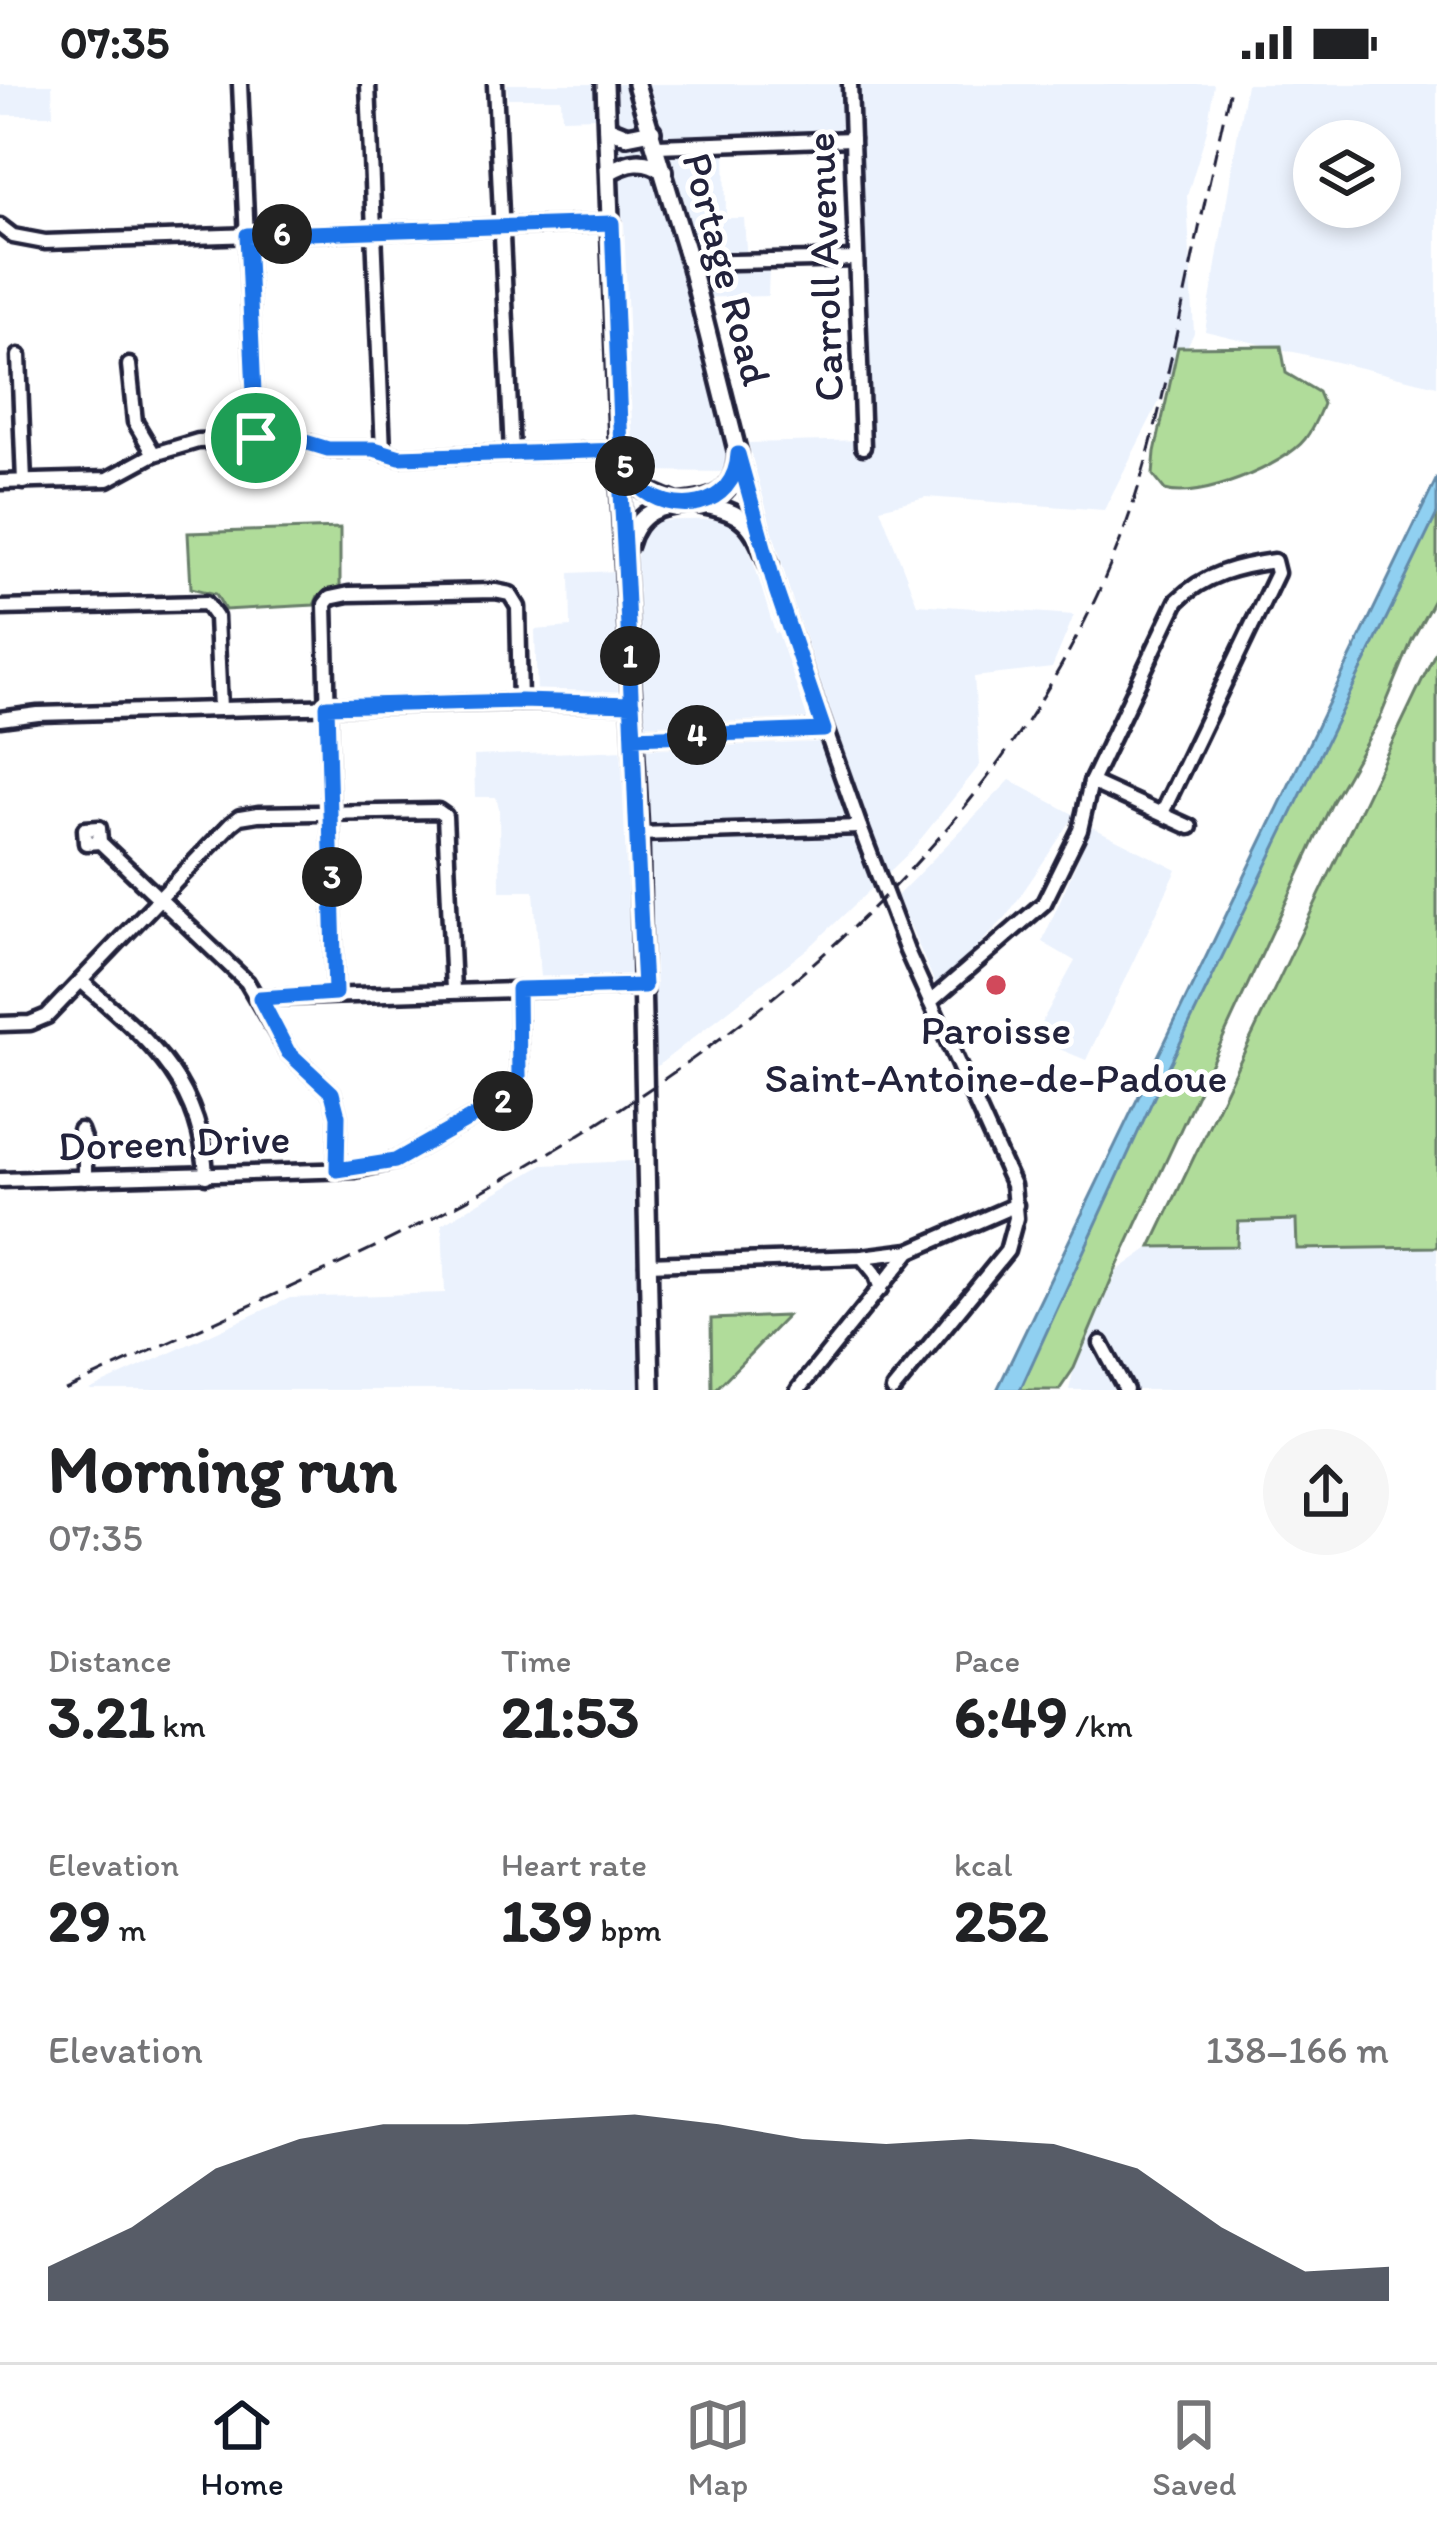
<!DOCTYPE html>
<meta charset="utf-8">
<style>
:root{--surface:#fff;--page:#f6f6f6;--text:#202124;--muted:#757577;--line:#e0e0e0;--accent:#111827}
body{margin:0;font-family:Itim,sans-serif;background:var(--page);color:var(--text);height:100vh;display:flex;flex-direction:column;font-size:45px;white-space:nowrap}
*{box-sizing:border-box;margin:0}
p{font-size:39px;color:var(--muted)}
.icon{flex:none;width:66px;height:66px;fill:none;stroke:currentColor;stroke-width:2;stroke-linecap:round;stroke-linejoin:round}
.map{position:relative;height:1306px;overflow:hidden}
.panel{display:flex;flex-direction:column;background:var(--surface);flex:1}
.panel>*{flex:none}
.controls{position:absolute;left:1293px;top:36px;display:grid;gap:24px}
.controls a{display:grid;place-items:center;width:108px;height:108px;border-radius:50%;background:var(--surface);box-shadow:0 6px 18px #0003;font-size:60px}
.pin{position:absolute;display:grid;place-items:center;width:102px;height:102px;color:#fff;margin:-51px;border:6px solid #fff;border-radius:50%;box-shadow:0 3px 12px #0007}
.km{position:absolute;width:60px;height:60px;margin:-30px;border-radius:50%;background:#222;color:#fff;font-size:33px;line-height:60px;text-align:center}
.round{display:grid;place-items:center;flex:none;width:126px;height:126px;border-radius:63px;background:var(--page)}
.overview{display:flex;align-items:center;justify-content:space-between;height:204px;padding:0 48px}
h1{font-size:66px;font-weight:700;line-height:90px}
.stats{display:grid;grid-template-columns:repeat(3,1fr);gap:18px;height:204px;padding:12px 48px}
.stats div{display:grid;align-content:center}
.stats b{font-size:60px;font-weight:700}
.stats small{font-size:33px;font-weight:400}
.stats p{font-size:33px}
.chart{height:336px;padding:24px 48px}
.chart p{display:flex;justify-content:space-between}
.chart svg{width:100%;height:216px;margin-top:12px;fill:var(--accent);opacity:.7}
.status{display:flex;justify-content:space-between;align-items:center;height:84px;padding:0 60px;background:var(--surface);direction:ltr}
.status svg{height:33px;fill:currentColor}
.menu{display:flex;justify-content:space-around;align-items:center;height:168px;border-top:3px solid var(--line);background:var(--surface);font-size:33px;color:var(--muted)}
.menu a{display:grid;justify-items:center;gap:6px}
.menu .current{color:var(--accent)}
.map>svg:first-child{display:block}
.built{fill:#ebf2fd;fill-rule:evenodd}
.green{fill:#b0dc9a;stroke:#697f6a;stroke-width:3}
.water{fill:#90d0f1;stroke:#648aa8;stroke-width:3}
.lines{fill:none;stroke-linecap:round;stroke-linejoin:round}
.minor-casing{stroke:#22223b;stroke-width:21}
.major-casing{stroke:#22223b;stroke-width:24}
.minor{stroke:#fff;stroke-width:12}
.major{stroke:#fff;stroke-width:15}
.rail{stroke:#22223b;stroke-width:3;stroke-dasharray:18 9;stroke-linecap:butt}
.route-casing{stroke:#fff;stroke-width:24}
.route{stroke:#1a73e8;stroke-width:15}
.poi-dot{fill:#d1495b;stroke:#fff;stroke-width:4.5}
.labels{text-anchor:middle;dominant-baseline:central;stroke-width:10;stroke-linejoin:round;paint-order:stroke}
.street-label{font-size:42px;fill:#22223b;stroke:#fff}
.poi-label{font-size:42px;fill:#22223b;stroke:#fff}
</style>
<div class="status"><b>07:35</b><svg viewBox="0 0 49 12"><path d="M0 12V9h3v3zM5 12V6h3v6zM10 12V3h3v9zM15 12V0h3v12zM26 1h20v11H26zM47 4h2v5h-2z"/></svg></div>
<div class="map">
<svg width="1437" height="1306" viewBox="0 0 1437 1306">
<rect width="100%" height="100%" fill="#fff"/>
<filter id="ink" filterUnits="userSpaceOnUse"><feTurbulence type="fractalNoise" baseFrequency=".00833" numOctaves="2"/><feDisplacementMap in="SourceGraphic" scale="24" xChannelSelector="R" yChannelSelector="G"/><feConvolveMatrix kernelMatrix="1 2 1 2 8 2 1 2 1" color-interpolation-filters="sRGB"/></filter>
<g filter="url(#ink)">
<!-- built -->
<g class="built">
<path d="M0,0H52L53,31H0Z"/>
<path d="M507,0H596L598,33L562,34L561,14H508Z"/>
<path d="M611,0H845V52L725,54L726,134H744L747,180L769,182L768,212L690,214L734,388L636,387L627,362Z"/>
<path d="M859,0H1214L1207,46L1187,112L1194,249L1104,426L926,413L880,424L917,520L1074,531L1052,584L974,593L980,681L911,767L812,861L656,983L645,658L693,654L691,642L644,644L635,487L639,455L645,437L729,435L746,453L775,549L800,544L748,359L866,356Z"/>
<path d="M1246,0H1437V302L1205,247ZM1314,57H1380V123H1314Z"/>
<path d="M617,487L621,611L537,610L535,546L571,543L570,489Z"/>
<path d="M626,666L632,893L540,894L534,807H500L499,724L496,713H475L474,672Z"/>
<path d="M1010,696L1075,731L1006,833L937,904L897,812Z"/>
<path d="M1092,743L1177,786L1086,976L1033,954L1075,877L1042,858Z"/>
<path d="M633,1077L641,1306H89L290,1214L445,1209L442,1140L543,1081Z"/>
<path d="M1297,1136L1298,1165L1437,1163V1306H1069L1074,1284L1114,1189L1151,1163L1237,1162V1138Z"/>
</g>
<!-- green -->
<g class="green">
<path d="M1281,262L1286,289L1318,308L1323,320C1318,332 1313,345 1305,355C1284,382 1198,417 1165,406L1153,391L1155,368L1178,263Z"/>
<path d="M1437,424V510L1412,556L1380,634L1332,719L1114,1189L1074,1284L1059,1306H1011Z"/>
<path d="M340,444V503L318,512L314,521L225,526L216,510L191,504L188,449Z"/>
<path d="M1437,565V1163L1297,1165L1296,1136L1238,1138L1237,1162L1151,1163Z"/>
<path d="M787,1232L715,1306H712L711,1235Z"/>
</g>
<!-- water -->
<path class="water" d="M1437,394V430L1157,1007L1020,1306H997Z"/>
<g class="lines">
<!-- minor casing -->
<g class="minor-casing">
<g id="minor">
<path d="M240,0L256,354"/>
<path d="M368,0L383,367"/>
<path d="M495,0L512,369"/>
<path d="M850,0L863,363"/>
<path d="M657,62L852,55"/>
<path d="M0,142L13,152L45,158L612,139"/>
<path d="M690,179L856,175"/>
<path d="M19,272L24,398"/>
<path d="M129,281L135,338L154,370"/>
<path d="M738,370L776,506L860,743L907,867L1013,1101L1016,1134L1007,1167L893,1306"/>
<path d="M0,398L108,395L154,370L198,357L293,354L328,365H374L400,373L621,366"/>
<path d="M0,524L206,519L216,533L220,625"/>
<path d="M0,635L38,630L220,625L520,618L633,620"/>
<path d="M634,653L824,646"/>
<path d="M1091,698L1190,743"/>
<path d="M639,750L860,743"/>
<path d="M100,758L86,759L85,745L99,744L100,758L247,898L288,968L332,1009L338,1032L337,1086"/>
<path d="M81,897C147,955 202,997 206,1092"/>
<path d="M335,909L325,520L330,514L349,510L495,507L510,510L518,523L520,618"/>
<path d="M259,914L643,902"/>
<path d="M930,918L1044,819L1080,746L1091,698L1177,517C1204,490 1238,482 1274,477L1277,489L1162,729"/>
<path d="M0,940L30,939L47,932L231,740L240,733L258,730L438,727L445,732L453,906"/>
<path d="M80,1046L85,1060V1094"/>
<path d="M0,1096L355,1086L395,1077L510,1012L519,992L518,905"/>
<path d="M862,1173L875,1189L881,1205"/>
<path d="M647,1180L862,1173L910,1167L1016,1121"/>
<path d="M1101,1259L1126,1306"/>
<path d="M798,1306L910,1167"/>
</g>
</g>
<!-- major casing -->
<g class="major-casing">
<g id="major">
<path d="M605,0L619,378L639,750L651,1306"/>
<path d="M607,44L627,52L652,47"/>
<path d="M609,88C628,77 645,73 664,87"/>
<path d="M624,379L638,403L673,418"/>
<path d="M700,420C746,429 751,438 769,480"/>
<path d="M628,461C648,388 733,451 738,370L690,179L636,0"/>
</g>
</g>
<!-- minor -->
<use href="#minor" class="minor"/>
<!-- major -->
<use href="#major" class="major"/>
<!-- rail -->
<path class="rail" d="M65,1306C190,1248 317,1194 438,1131C719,983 992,774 1114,472C1146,394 1163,311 1181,229C1197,152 1214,76 1231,0"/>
</g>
</g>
<g class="lines" filter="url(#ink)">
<!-- route casing -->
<g class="route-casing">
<path id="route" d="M256,354H292L328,365H374L400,373L621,366L619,378C631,552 634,727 644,902L518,905L519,992L510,1012L395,1077L337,1086L338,1032L332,1009L288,968L260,914L335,909L327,622L520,617L632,620L634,653L824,646L776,506L738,370C735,426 671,434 637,401C627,391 624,379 621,366L612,139L247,151L256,354"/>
</g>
<!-- route -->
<use href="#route" class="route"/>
</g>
<!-- markers -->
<circle class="poi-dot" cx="996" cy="901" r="12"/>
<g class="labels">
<!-- street labels -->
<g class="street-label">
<text transform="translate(824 183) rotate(-92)">Carroll Avenue</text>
<text transform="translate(727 185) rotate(75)">Portage Road</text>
<text transform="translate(174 1058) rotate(-2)">Doreen Drive</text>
</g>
<!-- poi labels -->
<g class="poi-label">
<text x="996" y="945">Paroisse<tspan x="996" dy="48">Saint-Antoine-de-Padoue</tspan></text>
</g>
</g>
</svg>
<div class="controls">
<a><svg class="icon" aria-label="layers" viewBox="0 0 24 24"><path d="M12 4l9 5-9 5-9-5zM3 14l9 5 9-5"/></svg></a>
</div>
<div class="pin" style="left:256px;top:354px;background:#1e9e55"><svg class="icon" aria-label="arrive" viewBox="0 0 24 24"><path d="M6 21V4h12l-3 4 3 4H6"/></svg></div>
<b class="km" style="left:630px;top:572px">1</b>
<b class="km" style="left:503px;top:1017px">2</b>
<b class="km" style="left:332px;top:793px">3</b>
<b class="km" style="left:697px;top:651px">4</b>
<b class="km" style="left:625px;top:382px">5</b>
<b class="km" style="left:282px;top:150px">6</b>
</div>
<section class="panel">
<div class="overview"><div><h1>Morning run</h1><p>07:35</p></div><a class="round"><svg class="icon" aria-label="share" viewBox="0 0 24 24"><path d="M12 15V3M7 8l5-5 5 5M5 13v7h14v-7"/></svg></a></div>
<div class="stats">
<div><p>Distance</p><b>3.21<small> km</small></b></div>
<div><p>Time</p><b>21:53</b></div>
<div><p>Pace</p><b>6:49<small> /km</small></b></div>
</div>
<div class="stats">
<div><p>Elevation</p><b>29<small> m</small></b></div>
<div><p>Heart rate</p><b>139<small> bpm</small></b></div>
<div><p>kcal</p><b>252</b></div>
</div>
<div class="chart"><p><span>Elevation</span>138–166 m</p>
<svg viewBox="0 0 160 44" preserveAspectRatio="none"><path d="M0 44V37L10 29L20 17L30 11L40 8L50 8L60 7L70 6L80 8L90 11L100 12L110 11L120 12L130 17L140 29L150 38L160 37V44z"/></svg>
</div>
</section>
<nav class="menu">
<a class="current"><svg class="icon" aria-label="home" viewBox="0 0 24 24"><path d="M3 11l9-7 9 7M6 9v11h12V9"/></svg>Home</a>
<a><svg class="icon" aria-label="map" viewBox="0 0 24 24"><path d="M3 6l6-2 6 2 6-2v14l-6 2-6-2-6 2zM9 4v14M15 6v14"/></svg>Map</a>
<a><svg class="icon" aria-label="saved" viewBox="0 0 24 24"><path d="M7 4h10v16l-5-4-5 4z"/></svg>Saved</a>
</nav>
